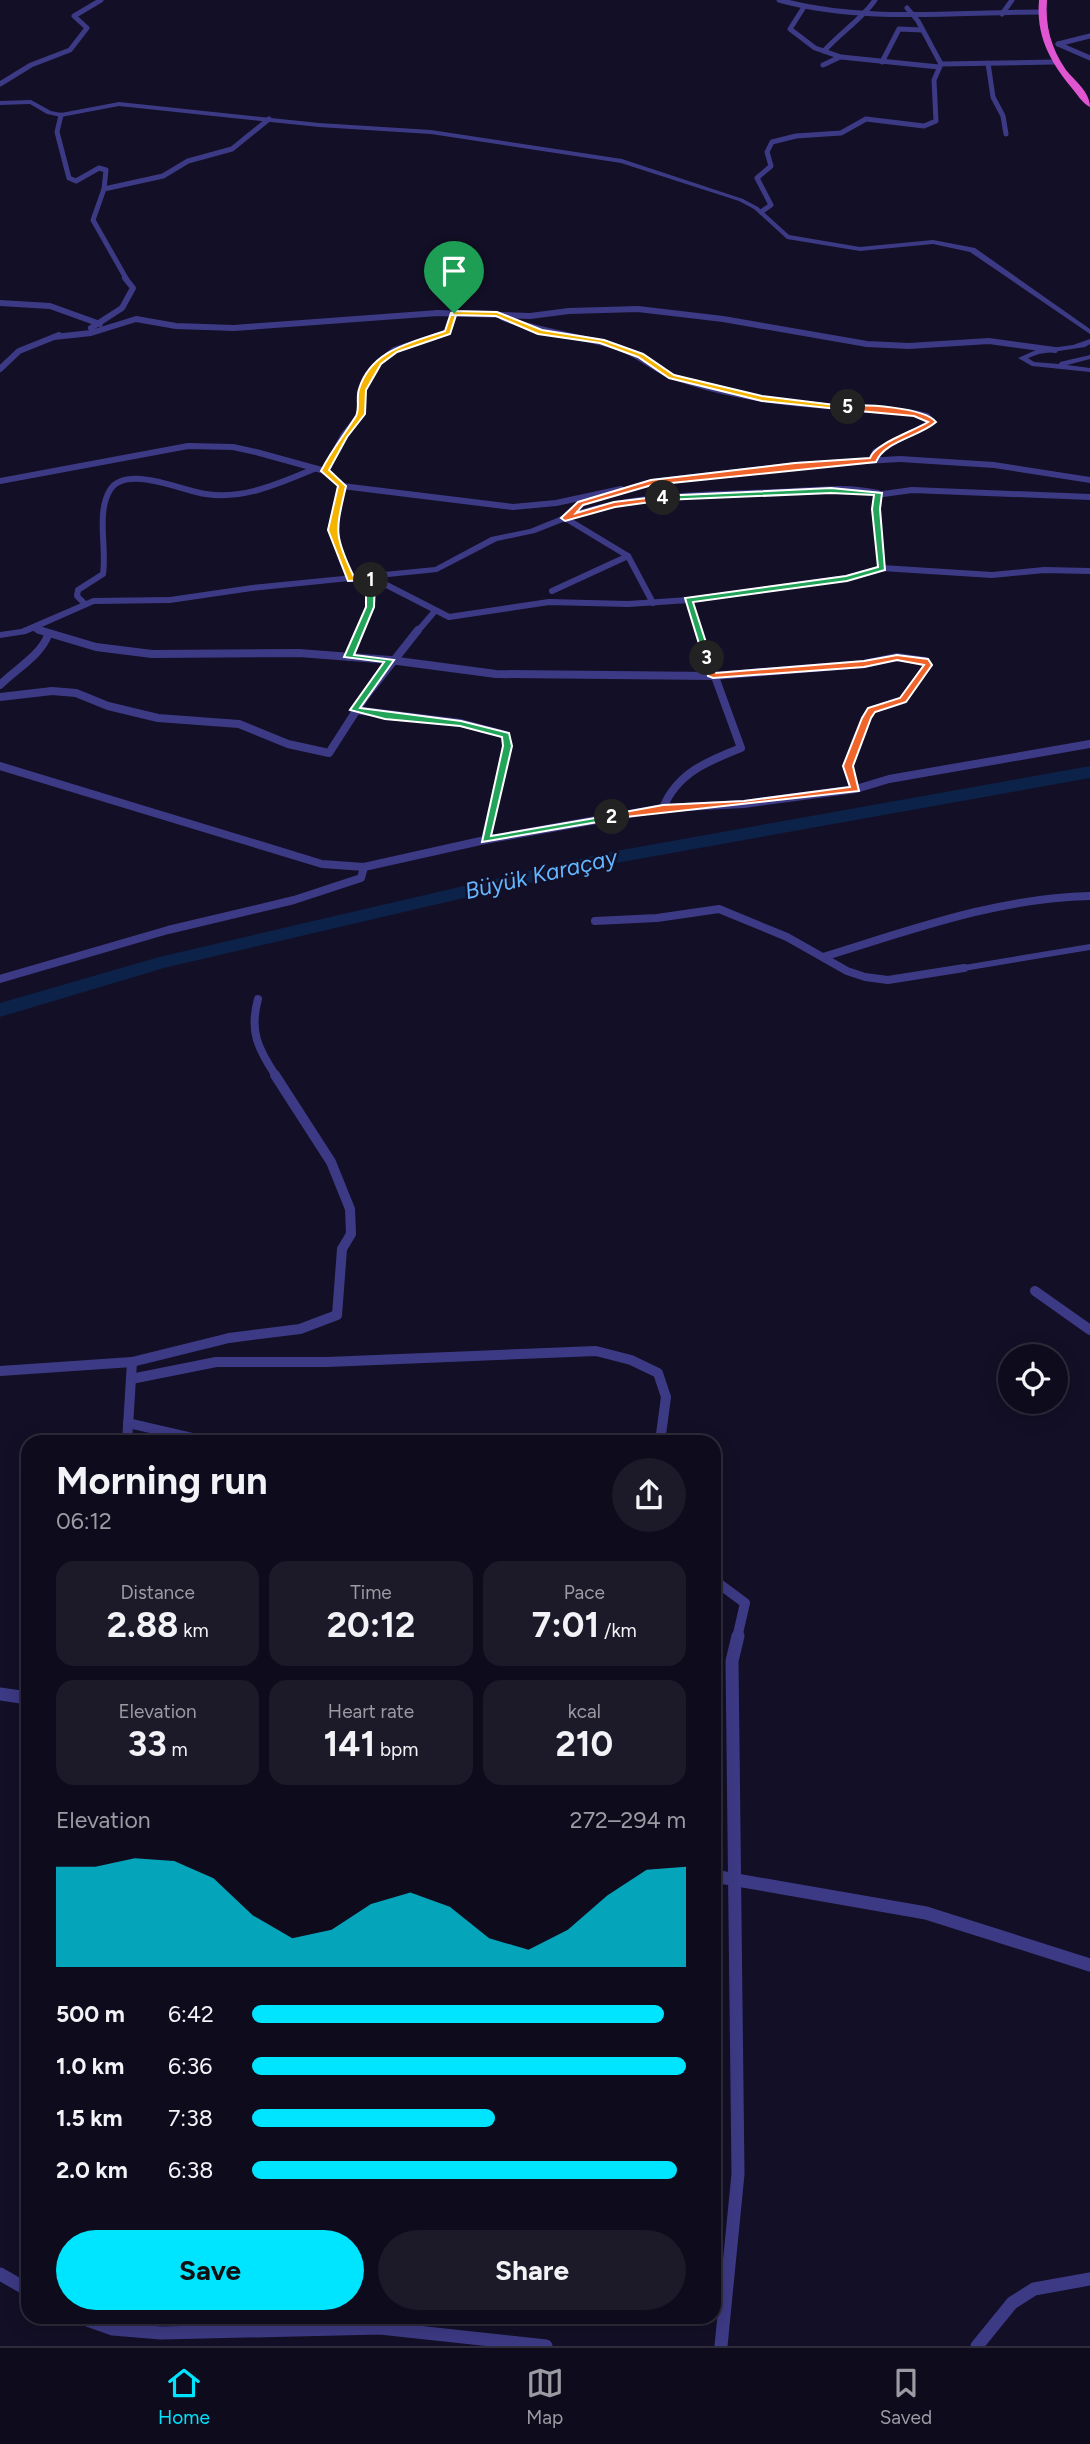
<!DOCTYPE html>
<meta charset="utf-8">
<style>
:root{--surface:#0e0b1c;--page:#1c1929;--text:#f1f3f6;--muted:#9b9ba3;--line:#2e2b3b;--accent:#00e5ff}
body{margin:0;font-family:Figtree,sans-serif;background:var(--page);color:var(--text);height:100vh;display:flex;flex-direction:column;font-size:26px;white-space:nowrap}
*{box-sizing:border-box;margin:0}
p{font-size:23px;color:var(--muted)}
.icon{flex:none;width:38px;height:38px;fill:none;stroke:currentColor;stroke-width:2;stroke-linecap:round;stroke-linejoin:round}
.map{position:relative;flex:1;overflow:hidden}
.details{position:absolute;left:21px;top:1435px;width:700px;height:889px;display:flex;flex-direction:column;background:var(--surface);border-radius:21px;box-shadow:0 4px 18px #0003,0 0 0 2px var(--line)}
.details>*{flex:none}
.tools{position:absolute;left:998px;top:1344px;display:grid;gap:14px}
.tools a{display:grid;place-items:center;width:70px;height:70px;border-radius:50%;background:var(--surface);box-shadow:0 4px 18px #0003,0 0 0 2px var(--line);font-size:35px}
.pin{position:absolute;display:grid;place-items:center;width:60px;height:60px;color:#fff;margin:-72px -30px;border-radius:50% 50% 50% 0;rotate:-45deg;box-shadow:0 0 7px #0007}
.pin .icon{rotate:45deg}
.km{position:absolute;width:35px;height:35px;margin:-18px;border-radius:50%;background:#222;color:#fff;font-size:19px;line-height:35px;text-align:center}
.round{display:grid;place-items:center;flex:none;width:74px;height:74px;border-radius:37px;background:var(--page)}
.headline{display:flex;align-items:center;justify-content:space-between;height:119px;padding:0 35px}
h1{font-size:38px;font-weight:700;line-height:52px}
.stats{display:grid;grid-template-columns:repeat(3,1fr);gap:10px;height:119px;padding:7px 35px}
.stats div{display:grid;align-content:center;border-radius:18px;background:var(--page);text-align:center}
.stats b{font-size:35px;font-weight:700}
.stats small{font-size:19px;font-weight:400}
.stats p{font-size:19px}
.chart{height:196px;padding:14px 35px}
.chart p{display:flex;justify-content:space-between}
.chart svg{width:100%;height:126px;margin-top:7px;fill:var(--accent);opacity:.7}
.button{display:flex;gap:14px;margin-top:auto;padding:14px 35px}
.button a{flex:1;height:80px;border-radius:42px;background:var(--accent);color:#111;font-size:28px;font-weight:700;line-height:80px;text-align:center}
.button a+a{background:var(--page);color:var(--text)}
ul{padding:0 35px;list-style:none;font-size:23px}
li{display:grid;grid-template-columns:112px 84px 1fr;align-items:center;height:52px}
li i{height:18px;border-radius:9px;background:var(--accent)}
.menu{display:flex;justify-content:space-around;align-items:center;height:98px;border-top:2px solid var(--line);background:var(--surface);font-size:19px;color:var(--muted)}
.menu a{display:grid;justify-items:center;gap:4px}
.menu .current{color:var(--accent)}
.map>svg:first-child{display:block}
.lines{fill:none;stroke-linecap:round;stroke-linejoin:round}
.river{fill:#0c2248;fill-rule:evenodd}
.minor-far4{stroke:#3d3a85;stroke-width:5}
.minor-far3{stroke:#3d3a85;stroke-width:6}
.minor-far2{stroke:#3d3a85;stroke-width:8}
.minor-far1{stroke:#3d3a85;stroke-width:10}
.minor{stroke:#3d3a85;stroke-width:13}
.tertiary{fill:#3d3a85;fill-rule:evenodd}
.trunk{fill:#e055d1;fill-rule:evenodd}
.split-1{fill:#f5b400;stroke:#fff;stroke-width:2}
.split-2{fill:#22a559;stroke:#fff;stroke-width:2}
.split-3{fill:#f0652b;stroke:#fff;stroke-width:2}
.split-4{fill:#22a559;stroke:#fff;stroke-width:2}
.split-5{fill:#f0652b;stroke:#fff;stroke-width:2}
.split-6{fill:#f5b400;stroke:#fff;stroke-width:2}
.labels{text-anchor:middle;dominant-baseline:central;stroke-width:5;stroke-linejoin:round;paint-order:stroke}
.water-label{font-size:23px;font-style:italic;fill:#62b6ff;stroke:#130f26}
</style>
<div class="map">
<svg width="1090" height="2346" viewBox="0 0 1090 2346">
<rect width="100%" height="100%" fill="#130f26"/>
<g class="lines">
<!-- river -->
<path class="river" d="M1090,766V778L605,865L164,968L0,1017V1003L159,957L605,853Z"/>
<!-- minor-far4 -->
<g class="minor-far4">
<path d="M779,0C862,23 955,12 1041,12"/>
<path d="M804,7L790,29L815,48L841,57L939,67"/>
<path d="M1002,14L1012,0"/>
<path d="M1058,44L1090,58"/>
<path d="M1058,44L1090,36"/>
<path d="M824,51C840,33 862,19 875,0"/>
<path d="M882,62L899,29L922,30"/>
<path d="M988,63L993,97L1003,116L1006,134"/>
<path d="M941,64L1055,62"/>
<path d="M823,65L840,57"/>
<path d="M0,84L31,65L70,50L87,28L74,16L101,0"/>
<path d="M61,115L57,132L69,178L76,181L99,168L106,170L104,189L93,220L127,280"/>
<path d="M104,189L163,176L188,161L232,149L269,119"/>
<path d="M761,212L771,205L757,178L771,166L767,152L772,142L796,136L841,133L866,119L924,126L936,121L934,80L941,64L918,21L907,8"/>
</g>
<!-- minor-far3 -->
<g class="minor-far3">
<path d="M0,303L50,306L100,324"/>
<path d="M503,318C541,332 573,335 611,345C635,351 651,368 672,376C747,405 836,406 914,413L927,416L932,422L875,452L874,460"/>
<path d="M91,328L122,308L133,288L125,278"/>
<path d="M54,337L91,333L136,319L176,326L234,328L438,313L530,316L569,311L638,309L723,319L867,344L909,346L989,341L1055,350"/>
<path d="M0,369L19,351L59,335"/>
<path d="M325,471L343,436L361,414L362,390L378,363L394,350L448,332L455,313"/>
<path d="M0,481L188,446L233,447L256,452L325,471L342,486L332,530L351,579"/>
<path d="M342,486L513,507L556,503L621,489"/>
<path d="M565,518C634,493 704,495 777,492C811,491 844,485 878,493"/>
<path d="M565,518L628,556L653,603"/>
<path d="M882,568L876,495L912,490L1090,497"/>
<path d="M552,591L628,556"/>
<path d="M689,600L699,632"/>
<path d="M84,603L77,596L78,590L103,574C107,548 96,513 110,490C126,464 183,491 206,494C244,500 280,483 314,469"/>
<path d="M33,628L45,632"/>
<path d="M359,632L370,606L371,577L449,617L549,602L628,604L689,600L847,578L882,568L992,575L1044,570L1090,571"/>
<path d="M417,632L435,611"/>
</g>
<!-- minor-far2 -->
<g class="minor-far2">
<path d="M39,630L96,647L152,654L299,653L390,660L496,674L713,676L864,664L897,657L925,661L928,665L903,700L872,710L866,718L848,766L856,789"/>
<path d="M349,657L360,630"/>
<path d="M0,685C16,669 41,655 48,635"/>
<path d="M0,697L52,691L76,693L108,706L158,718L239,724L288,744L329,753L365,697L418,630"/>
<path d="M354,710L461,723L506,735L507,746L485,840"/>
<path d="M0,766L322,864L364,867L485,840L663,808L744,804L856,789L889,779L1090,744"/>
<path d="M663,808C677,773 708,761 741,748L698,630"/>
<path d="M595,921L657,918L719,909L787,937L847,971L865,977L888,980L964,968"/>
<path d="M823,957C911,930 997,898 1090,896"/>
<path d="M0,979L168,930L294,900L361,878L364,867"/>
<path d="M258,999C249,1031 258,1049 276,1076"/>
</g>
<!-- minor-far1 -->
<g class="minor-far1">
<path d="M1035,1291L1090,1330"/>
<path d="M0,1371L132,1362"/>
<path d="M131,1379L216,1362H327L596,1351L631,1360L658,1373L666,1397L660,1442"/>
<path d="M128,1423L193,1438"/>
<path d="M127,1442L132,1362L229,1338L300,1329L337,1315L342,1249L351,1234L350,1209L331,1162L275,1075"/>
<path d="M714,1580L745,1603L737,1638"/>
</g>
<!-- minor -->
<g class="minor">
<path d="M0,1694L28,1698"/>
<path d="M714,1876L926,1913L1090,1965"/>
<path d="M0,2274L28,2290"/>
<path d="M79,2317L113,2329L161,2333L380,2328L546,2346"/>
<path d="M721,2346L738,2174L732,1661L738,1636"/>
<path d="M977,2346L1012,2303L1034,2289L1090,2279"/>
</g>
<!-- tertiary -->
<g class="tertiary">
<path d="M31,100L51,111L61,113L119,102L319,123L431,130L622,159L743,199L758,207L789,235L860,247L933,240L975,248L1090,329V334L970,252L933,244L860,251L787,239L754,209L739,201L621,163L431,134L319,127L119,106L61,117L47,114L30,104L0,105V101Z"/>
<path d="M1090,339V344L1085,347L1039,354L1028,358L1034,362L1059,364L1060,362L1090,355V359L1067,365L1090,368V372L1032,366L1018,358L1036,350L1073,345Z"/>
<path d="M900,456L994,462L1090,477V483L994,468L900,462L795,468L652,484L584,506L568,520L535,533L497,541L437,572L252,591L170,603L94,604L26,634L0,638V632L21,629L93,598L170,597L252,585L435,567L491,537L530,529L562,516L578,502L651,479L795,462Z"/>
<path d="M1090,944V950L964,971L958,968L964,965Z"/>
</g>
<!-- trunk -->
<path class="trunk" d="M1039,0H1047C1045,26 1051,48 1066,70C1075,81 1090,92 1090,107C1082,103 1077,94 1071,87C1049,60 1036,35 1039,0Z"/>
</g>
<!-- split-1 -->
<path class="split-1" d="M457,312L450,334L397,352L381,364L366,390L365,414L347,437L329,470L346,486C336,530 333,534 354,577L371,574L375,577L371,583L366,580L348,581L328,530L338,486L321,471C331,451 344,435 356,416C360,408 356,398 359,389C371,350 410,343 445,331L451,313Z"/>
<!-- split-2 -->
<path class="split-2" d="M371,578L375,580L374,607L354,655L394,660L360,708L461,721L509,733L512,746L491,836L612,815L615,819L482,842L503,746L502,737L460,726L385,719L350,710L384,662L344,657L366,607V580Z"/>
<!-- split-3 -->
<path class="split-3" d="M707,655L711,658L716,673L864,661L897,655L928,659L932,665L906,702L875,712L871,718L853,766L859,791L608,819V815L663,805L744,801L850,787L843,766L862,718L868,708L900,698L924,665L897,660L864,667L713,678L708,676L703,658Z"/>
<!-- split-4 -->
<path class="split-4" d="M831,488L882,493L880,509L885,570L847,581L693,602L711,658L704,660L685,598L846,576L878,567L872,509L874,495L831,493L663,500L660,496Z"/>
<!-- split-5 -->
<path class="split-5" d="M845,406C864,404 924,407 936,422C919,437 884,441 876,462L652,485L583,505L576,513L614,502L663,496L665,500L615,507L565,521L561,518L578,502L651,480L795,463L870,458C874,444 914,431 928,422L914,416L848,410Z"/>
<!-- split-6 -->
<path class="split-6" d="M454,311L497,312L542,330L604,340L643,354L674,375L762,396L851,407L848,410L762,401L669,378L638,357L600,343L538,334L496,316L452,315Z"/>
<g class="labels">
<!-- water labels -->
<g class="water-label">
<text transform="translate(541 874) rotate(-13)">Büyük Karaçay</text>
</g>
</g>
</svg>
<div class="tools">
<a><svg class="icon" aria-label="locate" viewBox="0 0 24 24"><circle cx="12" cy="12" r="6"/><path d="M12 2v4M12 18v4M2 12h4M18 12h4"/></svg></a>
</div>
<div class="pin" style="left:454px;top:313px;background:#1e9e55"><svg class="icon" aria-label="arrive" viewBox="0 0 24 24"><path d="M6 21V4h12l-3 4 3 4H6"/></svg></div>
<b class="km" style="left:371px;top:580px">1</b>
<b class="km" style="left:612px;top:817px">2</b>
<b class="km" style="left:707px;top:658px">3</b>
<b class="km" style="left:663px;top:498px">4</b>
<b class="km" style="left:848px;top:407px">5</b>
<section class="details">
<div class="headline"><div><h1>Morning run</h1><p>06:12</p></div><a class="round"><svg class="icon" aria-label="share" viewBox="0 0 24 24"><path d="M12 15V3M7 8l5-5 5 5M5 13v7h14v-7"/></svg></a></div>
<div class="stats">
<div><p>Distance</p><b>2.88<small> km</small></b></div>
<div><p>Time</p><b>20:12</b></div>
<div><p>Pace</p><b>7:01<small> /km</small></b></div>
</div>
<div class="stats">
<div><p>Elevation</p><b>33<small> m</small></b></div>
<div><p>Heart rate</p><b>141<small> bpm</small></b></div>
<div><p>kcal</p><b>210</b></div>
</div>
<div class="chart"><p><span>Elevation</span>272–294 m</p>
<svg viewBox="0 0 160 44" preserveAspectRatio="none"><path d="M0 44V9L10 9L20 6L30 7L40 13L50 26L60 34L70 31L80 22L90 18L100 23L110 34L120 38L130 31L140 19L150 10L160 9V44z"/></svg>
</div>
<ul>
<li><b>500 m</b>6:42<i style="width:95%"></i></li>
<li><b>1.0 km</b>6:36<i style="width:100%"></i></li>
<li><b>1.5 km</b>7:38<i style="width:56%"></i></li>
<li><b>2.0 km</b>6:38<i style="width:98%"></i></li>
</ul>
<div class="button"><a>Save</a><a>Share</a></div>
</section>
</div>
<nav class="menu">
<a class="current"><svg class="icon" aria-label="home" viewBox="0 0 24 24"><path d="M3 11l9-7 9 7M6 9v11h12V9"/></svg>Home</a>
<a><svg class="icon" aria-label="map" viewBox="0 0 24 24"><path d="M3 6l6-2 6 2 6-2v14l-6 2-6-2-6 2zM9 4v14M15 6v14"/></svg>Map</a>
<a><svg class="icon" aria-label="saved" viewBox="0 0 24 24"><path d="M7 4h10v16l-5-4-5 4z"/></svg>Saved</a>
</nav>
